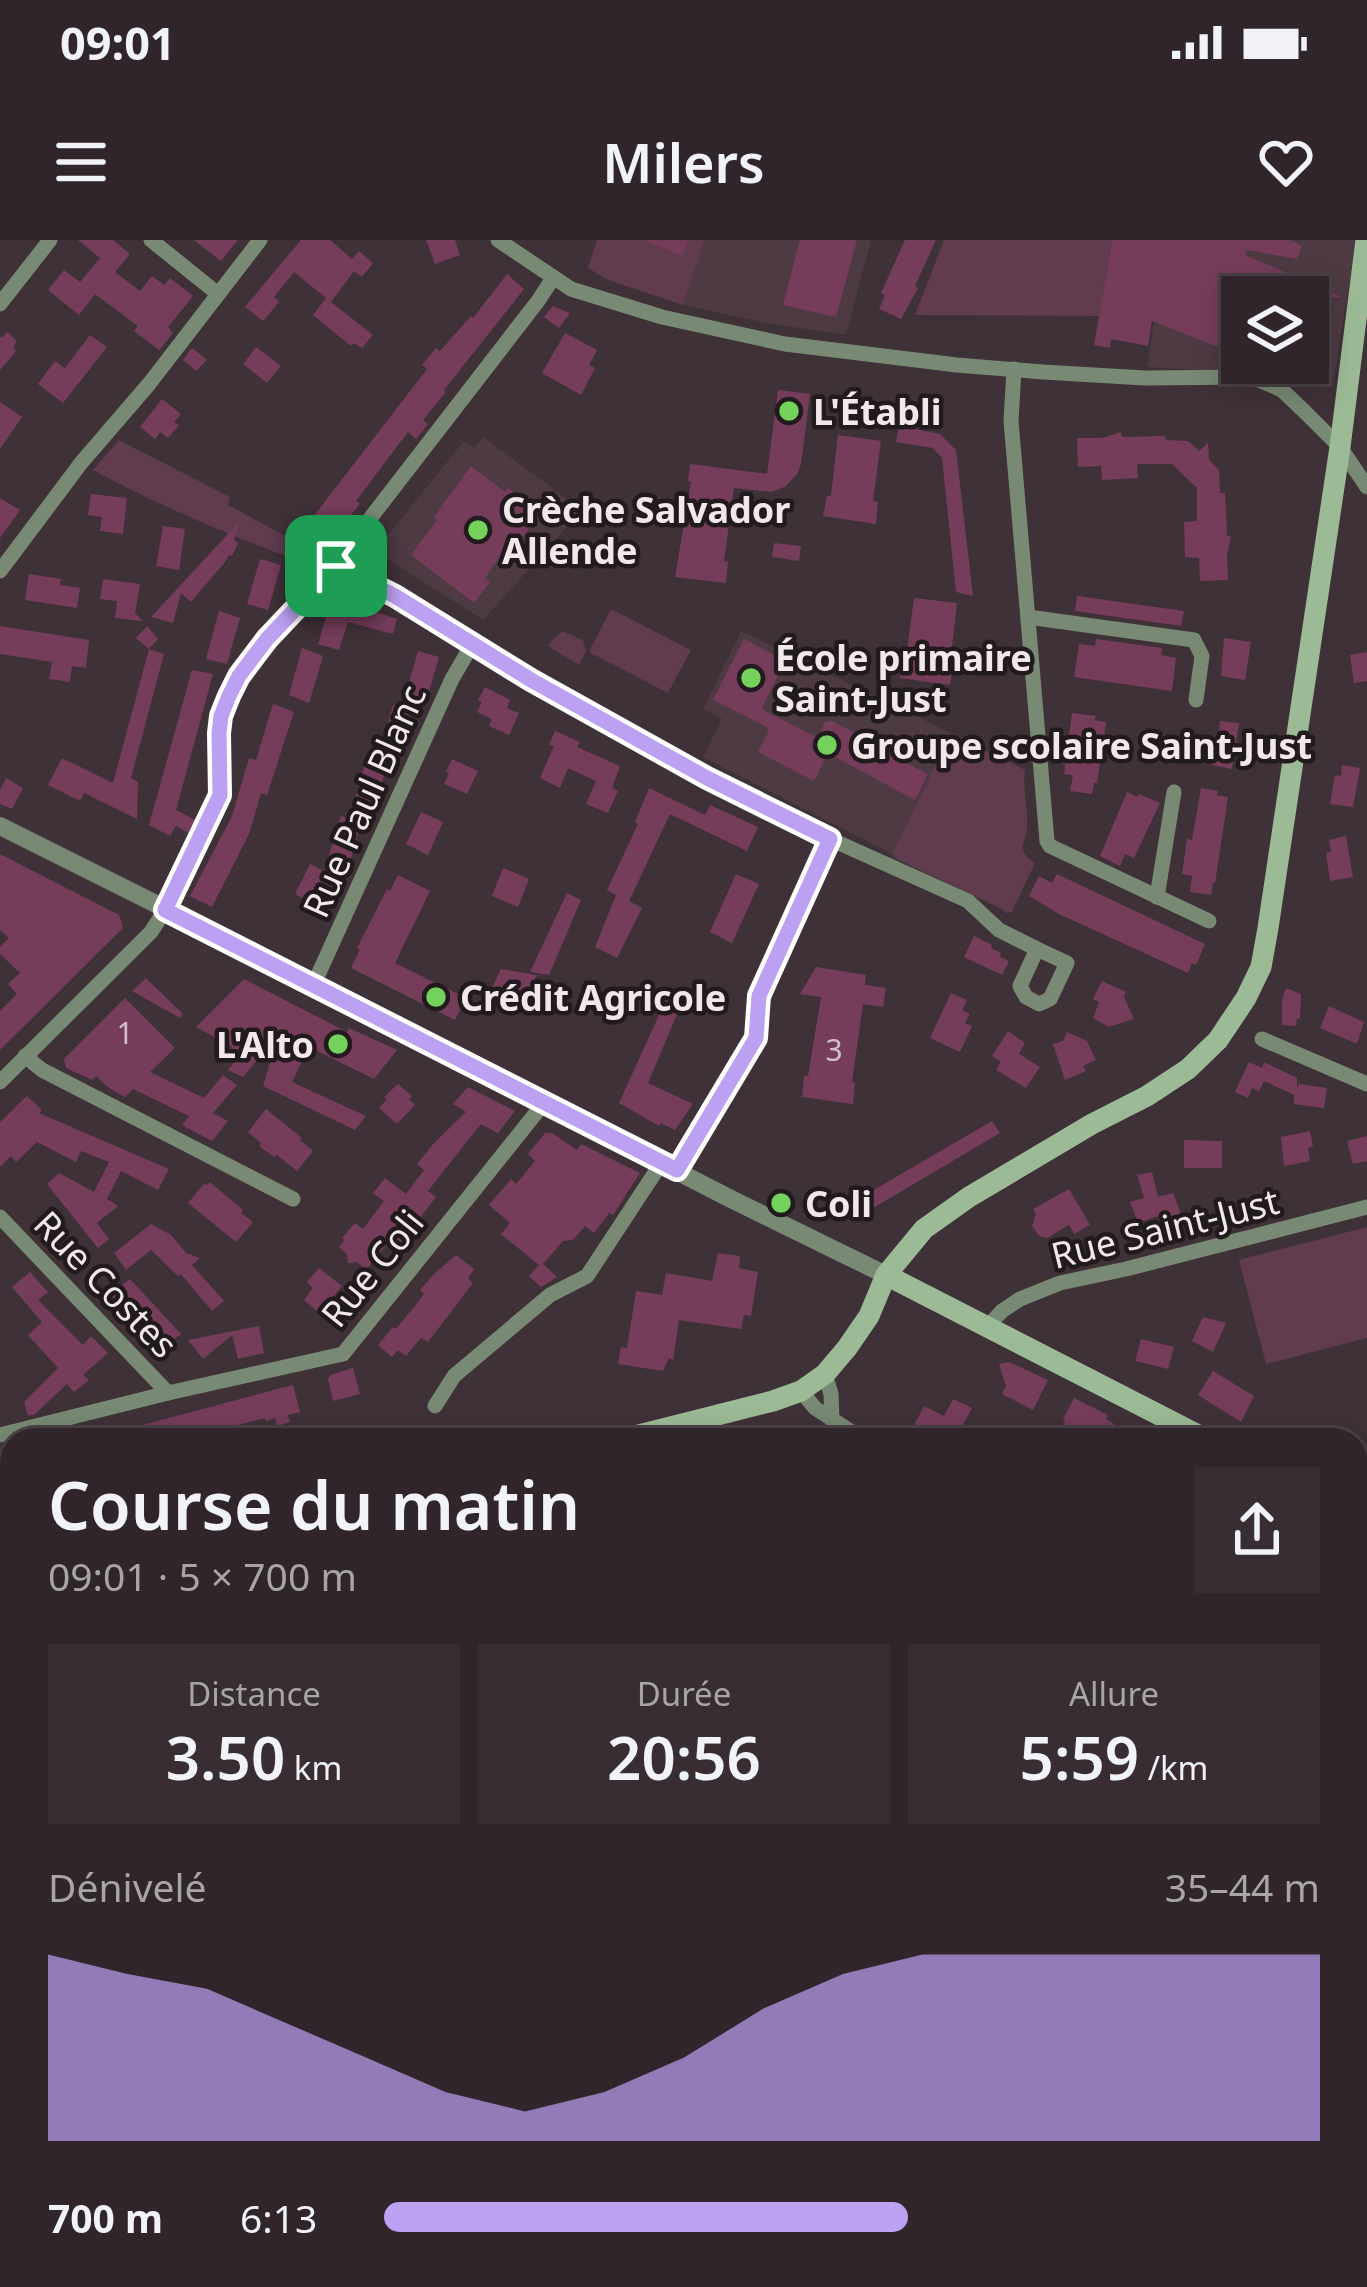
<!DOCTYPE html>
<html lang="fr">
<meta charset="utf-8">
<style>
:root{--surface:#2f252a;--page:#372d32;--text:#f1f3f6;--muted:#a7a5a8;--line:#4a4247;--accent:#bca0f2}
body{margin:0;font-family:"Noto Sans",sans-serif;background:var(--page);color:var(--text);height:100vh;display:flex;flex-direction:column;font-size:45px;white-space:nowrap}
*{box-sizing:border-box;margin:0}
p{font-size:39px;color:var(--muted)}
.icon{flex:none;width:66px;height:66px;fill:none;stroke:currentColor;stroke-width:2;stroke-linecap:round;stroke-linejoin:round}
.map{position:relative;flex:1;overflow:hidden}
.details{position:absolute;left:0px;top:1188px;width:1368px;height:861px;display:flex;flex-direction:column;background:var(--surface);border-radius:36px 36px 0 0;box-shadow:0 6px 30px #0003,0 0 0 3px var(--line)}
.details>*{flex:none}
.controls{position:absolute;left:1221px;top:36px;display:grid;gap:24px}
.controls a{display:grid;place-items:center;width:108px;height:108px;border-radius:0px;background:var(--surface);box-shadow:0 6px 30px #0003,0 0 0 3px var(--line);font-size:60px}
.pin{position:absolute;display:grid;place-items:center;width:102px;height:102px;color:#fff;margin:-51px;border-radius:24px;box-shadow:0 6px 18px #0006}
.round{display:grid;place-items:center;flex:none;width:126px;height:126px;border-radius:0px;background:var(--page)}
.headline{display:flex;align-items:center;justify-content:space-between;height:204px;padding:0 48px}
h1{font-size:66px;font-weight:600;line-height:90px}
.figures{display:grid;grid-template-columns:repeat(3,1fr);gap:18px;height:204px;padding:12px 48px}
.figures div{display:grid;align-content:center;border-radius:0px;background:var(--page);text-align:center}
.figures b{font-size:60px;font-weight:600}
.figures small{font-size:33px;font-weight:400}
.figures p{font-size:33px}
.chart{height:336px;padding:24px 48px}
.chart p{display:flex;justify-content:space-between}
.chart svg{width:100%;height:216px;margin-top:12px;fill:var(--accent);opacity:.7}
ul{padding:0 48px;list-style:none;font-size:39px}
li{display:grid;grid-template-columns:192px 144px 1fr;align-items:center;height:90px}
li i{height:30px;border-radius:15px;background:var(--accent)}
.status{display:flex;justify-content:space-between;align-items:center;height:84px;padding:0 60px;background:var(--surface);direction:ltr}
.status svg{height:33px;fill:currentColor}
header{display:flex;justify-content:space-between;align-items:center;height:156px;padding:0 48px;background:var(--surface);font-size:54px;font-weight:600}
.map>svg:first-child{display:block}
.built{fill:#4e3a43;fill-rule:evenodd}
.green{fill:#603c4e}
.building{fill:#763d5b}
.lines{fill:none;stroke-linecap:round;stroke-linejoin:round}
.minor{stroke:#788a73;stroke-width:15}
.tertiary{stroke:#788a73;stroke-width:18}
.secondary{stroke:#9dba96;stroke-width:21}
.rail-casing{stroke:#cfc4c9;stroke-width:10}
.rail{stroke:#221b1e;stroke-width:6;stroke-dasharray:18;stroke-linecap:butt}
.route-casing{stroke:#fff;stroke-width:24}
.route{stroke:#bca0f2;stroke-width:15}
.poi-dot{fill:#74d25c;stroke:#221b1e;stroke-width:4.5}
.labels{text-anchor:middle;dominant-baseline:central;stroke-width:9;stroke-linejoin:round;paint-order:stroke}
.number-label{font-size:30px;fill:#d3bdc8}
.poi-label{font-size:36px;font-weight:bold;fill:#f2e8ec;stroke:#221b1e;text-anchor:start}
.street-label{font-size:36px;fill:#f2e8ec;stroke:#221b1e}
</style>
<div class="status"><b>09:01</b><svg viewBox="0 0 49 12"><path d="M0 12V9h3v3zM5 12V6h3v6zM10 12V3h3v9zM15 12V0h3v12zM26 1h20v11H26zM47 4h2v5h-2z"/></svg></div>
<header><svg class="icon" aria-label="menu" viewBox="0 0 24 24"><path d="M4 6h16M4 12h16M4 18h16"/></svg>Milers<svg class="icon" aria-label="heart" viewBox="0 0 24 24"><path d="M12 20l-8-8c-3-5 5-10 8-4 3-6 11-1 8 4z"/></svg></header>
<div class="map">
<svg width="1367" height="2047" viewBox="0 0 1367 2047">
<rect width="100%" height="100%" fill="#3f3138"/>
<!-- built -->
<g class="built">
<path d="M705,0H871L846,95L766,83L683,65Z"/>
<path d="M1167,0H1356L1334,138L1147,127ZM1242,57H1308V123H1242Z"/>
<path d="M483,197L582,270L483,380L375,311L464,201L475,208Z"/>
<path d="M741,391L951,493L892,614L703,517L722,479L703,469Z"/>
<path d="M1367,1302V1523L1356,1511V1323Z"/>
<path d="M1367,1969V2047H1284L1295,2037H1356V1979Z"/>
</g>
<!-- green -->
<g class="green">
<path d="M597,0H705L683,65L608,40L588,28Z"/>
<path d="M944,0H1112L1099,76L915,75Z"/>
<path d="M119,200L230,257L228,265L299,303L293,319C225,293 157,265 93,230Z"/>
<path d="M611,369L691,410L668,453L589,412Z"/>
<path d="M562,391L583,400L586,411L579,425L548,406Z"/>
<path d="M951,493L1025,530C1022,550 1029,569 1027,589C1027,596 1022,602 1023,609C1024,616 1030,619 1035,623L1012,672L1006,673L1002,669L897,619L892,614Z"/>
<path d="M1367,987V1098L1266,1124L1239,1020Z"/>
<path d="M1112,2037H1263L1272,2047H1101Z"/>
</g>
<!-- building -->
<g class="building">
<path d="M78,0H113L130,14L115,32L140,51L152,36L164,45L170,38L193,56L168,87L173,93L159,110L134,91L138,86L95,54L79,75L48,50L64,30L80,42L100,18Z"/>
<path d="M194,0H238L221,21Z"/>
<path d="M301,0H330L352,19L359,11L373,23L362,37L354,31L331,62L373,95L362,108L354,103L351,106L313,75L326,58L294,32L274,57L279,62L263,81L245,67Z"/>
<path d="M426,0H455L460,15L435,24Z"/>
<path d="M644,0H688L682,16Z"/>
<path d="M800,0H857L836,77L783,65Z"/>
<path d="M905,0H936L915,46L918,48L901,79L879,69L885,55L881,53Z"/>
<path d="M1112,0H1289L1302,6L1297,19L1247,10L1245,15L1342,57H1324L1316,108L1308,107V57H1242V104L1222,96L1218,107L1152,81L1148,106L1111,99L1110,108L1094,105Z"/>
<path d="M507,34L524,49L444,150L446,152L423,180L428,184L416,199L408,192L356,261L360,264L328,303L325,299L321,304L303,290L427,129L422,125L436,108L440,111L471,76L473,78Z"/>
<path d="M553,66L570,73L559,88L544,77Z"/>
<path d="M7,92L17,101L13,107L16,111L0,130V96L2,98Z"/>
<path d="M565,93L597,110L589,125L595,128L581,155L542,133Z"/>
<path d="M90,95L107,107L63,163L38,144L55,121L65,128Z"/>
<path d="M256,107L281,126L267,143L243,124Z"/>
<path d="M192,108L207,120L196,131L183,120Z"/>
<path d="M778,150L810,154L801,224L797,234L786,246L772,252L734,248L724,321L728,322L726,343L675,337L691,242L688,241L690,224L767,234Z"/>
<path d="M162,159L181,174L174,182L179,185L168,198L160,192L155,199L140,187Z"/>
<path d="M0,162L22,177L0,209Z"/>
<path d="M899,186L940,194L956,210L973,356L956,352L942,218L933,208L896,202Z"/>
<path d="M1121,192L1122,197L1165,196L1166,200L1188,201L1199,211L1208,203L1209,220L1219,230L1220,253H1225L1227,296H1231L1227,316L1228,340L1200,341L1199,318L1185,317L1184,282L1197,281V248L1172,224H1137L1138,238L1102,240L1101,226L1078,227L1077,198H1103Z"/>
<path d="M838,195L881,201L873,261L878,262L876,284L823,276L827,256H831Z"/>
<path d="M471,226L505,252L508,248L541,272L516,307L510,302L485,338L490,342L474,363L411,315L437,280L434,277Z"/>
<path d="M91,254L127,258L123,294L100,291L102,277L88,275Z"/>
<path d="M0,258L20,270L0,298Z"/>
<path d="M240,281L234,300L238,303L232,316L229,315L225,322L191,362L181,353L173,383L151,377Z"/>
<path d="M163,286L185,289L179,330L156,326Z"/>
<path d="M774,303L801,306L799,321L772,317Z"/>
<path d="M260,319L281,325L268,370L247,364Z"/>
<path d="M29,334L61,339L60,345L80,348L77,368L25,360Z"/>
<path d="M103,339L140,344L135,373L143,381L115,378L117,361L100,359Z"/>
<path d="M1077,356L1184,371L1181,386L1075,371Z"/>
<path d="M332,357L397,379L393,394L348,382L339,410L318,404Z"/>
<path d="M914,358L957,363L950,424L953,425L950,445L900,438L902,418H906Z"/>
<path d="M219,371L240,378L227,424L206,419Z"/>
<path d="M0,386L89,400L86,428L72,426L70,442L49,439L52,422L0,414Z"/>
<path d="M147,386L158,399L149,409L164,414L131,538L138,542L137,579L84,553L80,561L48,545L62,518L113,543L149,409L136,398Z"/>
<path d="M1224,398L1251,402L1245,440L1221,436Z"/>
<path d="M744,399L786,421L761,469L818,498L825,482L832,481L874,503L878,509L928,534L915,560L828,513L814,541L758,512L769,491L767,487L713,460Z"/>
<path d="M1096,399L1162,408L1161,415L1176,418L1172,451L1074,437L1079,404L1095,406Z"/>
<path d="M302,408L323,416L309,463L289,455Z"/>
<path d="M418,411L439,417L426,462L405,456Z"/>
<path d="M1367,412V441L1354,443L1350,415Z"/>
<path d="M192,430L213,434L176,570L195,580L188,593L176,586L170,596L149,585Z"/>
<path d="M485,447L510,460L507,468L519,473L509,495L489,486L492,479L477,472L482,462L478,460Z"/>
<path d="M273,464L294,472L267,555L261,553L249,594L212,667L190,656L232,576L249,518L256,520Z"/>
<path d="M393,465L413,470L400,516L380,511Z"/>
<path d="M1072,473L1096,476L1094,480L1106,482L1097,543H1094L1092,554L1070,551L1073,535L1064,534Z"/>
<path d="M1220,481L1239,483L1232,529L1212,525L1213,515H1207L1210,496L1219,497Z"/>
<path d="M1144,489L1162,491V494L1181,501L1178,519L1161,517L1162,513L1141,510Z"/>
<path d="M555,491L580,502L577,507L620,526L612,548L618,551L608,573L586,564L596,541L568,528L560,548L540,538L554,506L549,505Z"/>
<path d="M452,519L478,531L467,554L444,544L449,533L446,532Z"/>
<path d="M366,520L387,526L373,572L353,566Z"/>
<path d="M1342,525L1360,528L1353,567L1330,564L1335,535L1341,536Z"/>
<path d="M6,538L23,548L12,569L0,564V550Z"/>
<path d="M649,548L705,575L710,565L758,587L747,611L670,574L629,661L642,668L617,718L595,707L616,655L607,650L638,584L635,582Z"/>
<path d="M1201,548L1218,551L1217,555L1228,557L1215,643H1213L1211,655L1190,652L1192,636L1182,634L1187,599L1192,600Z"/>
<path d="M1127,552L1137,557L1139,554L1160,563L1134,618L1125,614L1120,626L1100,616Z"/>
<path d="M421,572L443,582L428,615L406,604Z"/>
<path d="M341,576L361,582L348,629L328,671L295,654L310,624L324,631Z"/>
<path d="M1346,596L1353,637L1330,641L1326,613L1331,612L1329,600Z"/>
<path d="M0,614L119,675L123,688L0,810V771L17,754L8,744L20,733L0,714V707L9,698L0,690Z"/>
<path d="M503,628L529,639L518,667L492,656Z"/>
<path d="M736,634L759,644L732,703L710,692Z"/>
<path d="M1057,634L1205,704L1196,725L1192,723L1188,733L1059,674L1029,656L1039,636L1052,643Z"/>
<path d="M398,635L430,651L395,723L466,758L455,780L351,728L360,709L357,708L387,649L390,651Z"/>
<path d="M567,653L581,660L549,735L530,732Z"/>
<path d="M974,696L992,705L991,708L1001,713L1000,717L1009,721L1002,735L964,717Z"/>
<path d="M816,727L866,735L865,745L886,748L883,767L863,764L852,842L855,843L853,864L802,857L804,836H808L821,757L800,754Z"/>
<path d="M501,729L537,735L521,765L491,750Z"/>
<path d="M146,738L183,774L180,778L132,751Z"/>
<path d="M244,739L347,792L349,788L397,810L374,839L309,807L292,842L366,876L355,890L263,846L278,796L243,837L228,830L237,819L228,814L232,807L196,787Z"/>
<path d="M1102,741L1126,752L1124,757L1134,779L1109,787L1093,778L1099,762L1093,759Z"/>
<path d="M1286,748L1301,754L1300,779L1297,778L1296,786L1282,785V760Z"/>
<path d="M669,753L683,760L648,843L693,864L675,890L661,883L659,886L619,863Z"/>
<path d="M951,753L967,760L962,770L970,774L965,783L972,786L960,812L930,798Z"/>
<path d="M125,758L175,808L150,832L204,858L223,835L237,845L213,873L228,881L212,901L182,885L189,876L133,849L125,857L109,848L96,836L92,840L66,828L64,819Z"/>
<path d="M1329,766L1364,782L1357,804L1320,788Z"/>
<path d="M1008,791L1025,803L1019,814L1040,827L1026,848L996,830L1001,822L992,816Z"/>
<path d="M1067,792L1087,801L1096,820L1083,826L1086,831L1065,840L1053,804L1063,801Z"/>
<path d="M1249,822L1262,828L1264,822L1297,838V848L1299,844L1327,848L1324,868L1294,864V855L1264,841L1259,851L1252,848L1248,858L1235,852Z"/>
<path d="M398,844L412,856L409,859L415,865L397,884L379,868L387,859L384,857Z"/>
<path d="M468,847L515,871L498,893L481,884L457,914L428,951L436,957L416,983L421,987L405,1008L392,998L366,1030L357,1022L348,1023L347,1014L339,1007L345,1000L342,998L355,983L363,989L384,961L373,953L385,938L406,954L424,930L417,924L434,903L466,872L453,864Z"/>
<path d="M27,856L42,870L39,873L169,929L158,950L121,931L107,959L118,966L97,983L109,999L98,1008L47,944L59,933L94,952L109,922L81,911L76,922L37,902L16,922L11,916L0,927V882Z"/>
<path d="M266,869L302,898L300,900L313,911L297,931L277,915L274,917L259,906L261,903L248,892Z"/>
<path d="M992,881L1000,893L868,971L860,958Z"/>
<path d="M1310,891L1313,906L1308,908L1310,921L1284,926L1281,897Z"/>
<path d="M545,893H552L577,910L581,904L640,933L613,975L609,973L594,993L585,986L573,1000L563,1001L543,1024L557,1037L541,1047L529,1036L539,1025L501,994L510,983L489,965L511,939L516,944L535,921L528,914Z"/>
<path d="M1367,896V921L1353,924L1347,901Z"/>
<path d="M1184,900L1222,901V928H1184Z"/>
<path d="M1152,932L1158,957L1173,953L1181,974L1160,981L1158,976L1138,983L1130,962L1144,958L1137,935Z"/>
<path d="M210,942L243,970L241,973L253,982L236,1002L188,963L204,944L207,945Z"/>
<path d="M1069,949L1090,985L1074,994L1069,985L1047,998L1039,996L1032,986L1036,974L1033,969Z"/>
<path d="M151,984L171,995L186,1013L200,1018L192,1025L224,1061L212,1071L181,1034L178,1036L151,1010L126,1030L114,1013Z"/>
<path d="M718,1013L740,1016L739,1028L758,1032L751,1076L744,1075L741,1089L679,1080L673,1120L669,1118L663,1131L618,1124L621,1107L627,1108L636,1051L662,1055L666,1033L712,1041Z"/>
<path d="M456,1015L474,1029L468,1038L473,1043L428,1102L421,1098L406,1116L398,1110L392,1117L378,1105L393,1087L396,1089L418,1062L424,1054L420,1050L433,1035Z"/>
<path d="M319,1028L342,1046L319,1073L304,1060L313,1048L307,1042Z"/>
<path d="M30,1032L48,1052L38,1060L83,1105L91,1096L108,1113L83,1135L89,1140L74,1152L67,1144L35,1174L28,1176L24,1162L58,1128L28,1095L42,1082L12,1047Z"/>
<path d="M130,1039L181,1094L158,1112L138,1092L111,1054Z"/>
<path d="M1203,1077L1226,1083L1213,1112L1192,1101Z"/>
<path d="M259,1086L264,1113L238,1119L232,1095L203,1119L188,1100Z"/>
<path d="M1141,1099L1174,1107L1168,1129L1135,1121Z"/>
<path d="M1009,1122L1048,1140L1033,1170L1002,1154L1006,1146L999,1124Z"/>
<path d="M353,1128L360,1154L333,1161L328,1139L330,1135Z"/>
<path d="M1213,1131L1254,1156L1241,1182L1198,1155Z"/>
<path d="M293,1145L300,1172L288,1175L290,1182L277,1186L275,1178L266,1181L265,1178L181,1200H106L105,1195Z"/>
<path d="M1074,1158L1108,1175L1106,1179L1114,1184L1106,1200H1073L1076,1194L1063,1187L1065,1181L1063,1179Z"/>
<path d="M953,1159L972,1168L963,1185L992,1200H928L911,1191L924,1166L944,1176Z"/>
</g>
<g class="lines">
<!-- minor -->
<g class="minor">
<path d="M151,0L218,54"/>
<path d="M498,0L571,49L662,77L785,104L957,125L1043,132L1145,138L1252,137L1282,150L1305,172L1340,207L1367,247"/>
<path d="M0,64L50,0"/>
<path d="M1014,129L1011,181L1047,601L1050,606L1209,681"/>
<path d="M336,326L395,356L531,440L707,538L830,599L968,661L999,690L1037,709"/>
<path d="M0,331L81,223L149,144L260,0"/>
<path d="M1028,377L1194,400L1202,416L1196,460"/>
<path d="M1157,657L1174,552"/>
<path d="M1037,709L1067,723L1050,759L1039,764L1026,757L1020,746Z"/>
<path d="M313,746L452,439L473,403"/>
<path d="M1262,799L1367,844"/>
<path d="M25,816L42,830L293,959"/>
<path d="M0,842L151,692L165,670L220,555L221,476L239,436L281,383L336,326L375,272L538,61L553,38"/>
<path d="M677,930L756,798L759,756L830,599"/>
<path d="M0,977L168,1153"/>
<path d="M988,1086L1002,1071L1020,1059L1060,1043L1126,1029L1367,967"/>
<path d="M825,1134L831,1154L832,1180"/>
<path d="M801,1151L815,1168L864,1200"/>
<path d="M435,1166L454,1136L550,1055L587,1036L662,922"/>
<path d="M0,1195L168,1153L343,1114L544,863"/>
<path d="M1356,1531L1367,1545"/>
<path d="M0,1620L12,1604"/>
<path d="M0,1675L12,1682"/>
<path d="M1356,1678L1367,1656"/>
<path d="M1356,1755L1367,1764"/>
<path d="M359,2037L367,2047"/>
<path d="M610,2037L619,2047"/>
<path d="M1002,2037L1009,2047"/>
<path d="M809,2047L819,2037"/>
</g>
<!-- tertiary -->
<path class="tertiary" d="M0,586L190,681L729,958L886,1035"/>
<!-- secondary -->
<g class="secondary">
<path d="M886,1035L1208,1200"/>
<path d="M619,1200L773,1161L801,1151L825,1134L847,1108L869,1076L886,1035L924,989L969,957L1092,884L1147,856L1188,829L1218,800L1246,758L1261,727L1268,688L1340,207L1366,0"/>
<path d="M1356,1272L1367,1277"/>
<path d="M0,1352L12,1348"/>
</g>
<!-- rail casing -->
<g class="rail-casing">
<path id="rail" d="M1346,2047L1367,2027"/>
</g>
<!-- rail -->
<use href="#rail" class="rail"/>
</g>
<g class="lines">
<!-- route casing -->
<g class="route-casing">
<path id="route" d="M336,326L395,356L531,440L707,538L830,599L759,756L756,798L677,930L165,670L220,555L219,493L221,476L229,456L239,436L267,399Z"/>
</g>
<!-- route -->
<use href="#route" class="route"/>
</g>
<!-- markers -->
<g class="poi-dot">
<circle cx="789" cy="171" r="12"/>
<circle cx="478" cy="290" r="12"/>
<circle cx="751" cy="438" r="12"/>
<circle cx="827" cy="505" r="12"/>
<circle cx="436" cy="757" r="12"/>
<circle cx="338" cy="804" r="12"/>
<circle cx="781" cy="963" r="12"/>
</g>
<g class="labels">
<!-- number labels -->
<g class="number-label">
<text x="125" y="792">1</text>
<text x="834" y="809">3</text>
</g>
<!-- poi labels -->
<g class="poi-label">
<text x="813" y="171">L'Établi</text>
<text x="502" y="269">Crèche Salvador<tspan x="502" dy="41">Allende</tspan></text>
<text x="775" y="417">École primaire<tspan x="775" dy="41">Saint-Just</tspan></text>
<text x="851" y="505">Groupe scolaire Saint-Just</text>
<text x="460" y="757">Crédit Agricole</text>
<text x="314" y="804" text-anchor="end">L'Alto</text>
<text x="805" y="963">Coli</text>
</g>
<!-- street labels -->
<g class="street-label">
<text transform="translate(364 561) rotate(-66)">Rue Paul Blanc</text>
<text transform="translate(1165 988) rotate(-14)">Rue Saint-Just</text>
<text transform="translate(372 1028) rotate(-51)">Rue Coli</text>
<text transform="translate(106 1044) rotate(46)">Rue Costes</text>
</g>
</g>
</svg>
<div class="controls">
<a><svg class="icon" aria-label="layers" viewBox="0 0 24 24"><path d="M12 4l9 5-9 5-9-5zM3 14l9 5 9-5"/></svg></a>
</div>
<div class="pin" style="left:336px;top:326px;background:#1e9e55"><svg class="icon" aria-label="arrive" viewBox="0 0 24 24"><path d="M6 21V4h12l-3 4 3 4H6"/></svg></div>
<section class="details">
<div class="headline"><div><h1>Course du matin</h1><p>09:01 · 5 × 700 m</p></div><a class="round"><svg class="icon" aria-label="share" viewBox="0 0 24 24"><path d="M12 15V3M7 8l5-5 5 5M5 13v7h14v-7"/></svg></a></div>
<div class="figures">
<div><p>Distance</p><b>3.50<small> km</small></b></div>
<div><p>Durée</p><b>20:56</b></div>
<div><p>Allure</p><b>5:59<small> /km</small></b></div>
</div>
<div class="chart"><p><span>Dénivelé</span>35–44 m</p>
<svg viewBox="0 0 160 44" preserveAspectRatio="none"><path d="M0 44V6L10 10L20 13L30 20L40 27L50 34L60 38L70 34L80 27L90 17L100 10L110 6L120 6L130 6L140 6L150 6L160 6V44z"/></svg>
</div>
<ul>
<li><b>700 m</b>6:13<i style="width:56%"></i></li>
</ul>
</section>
</div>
